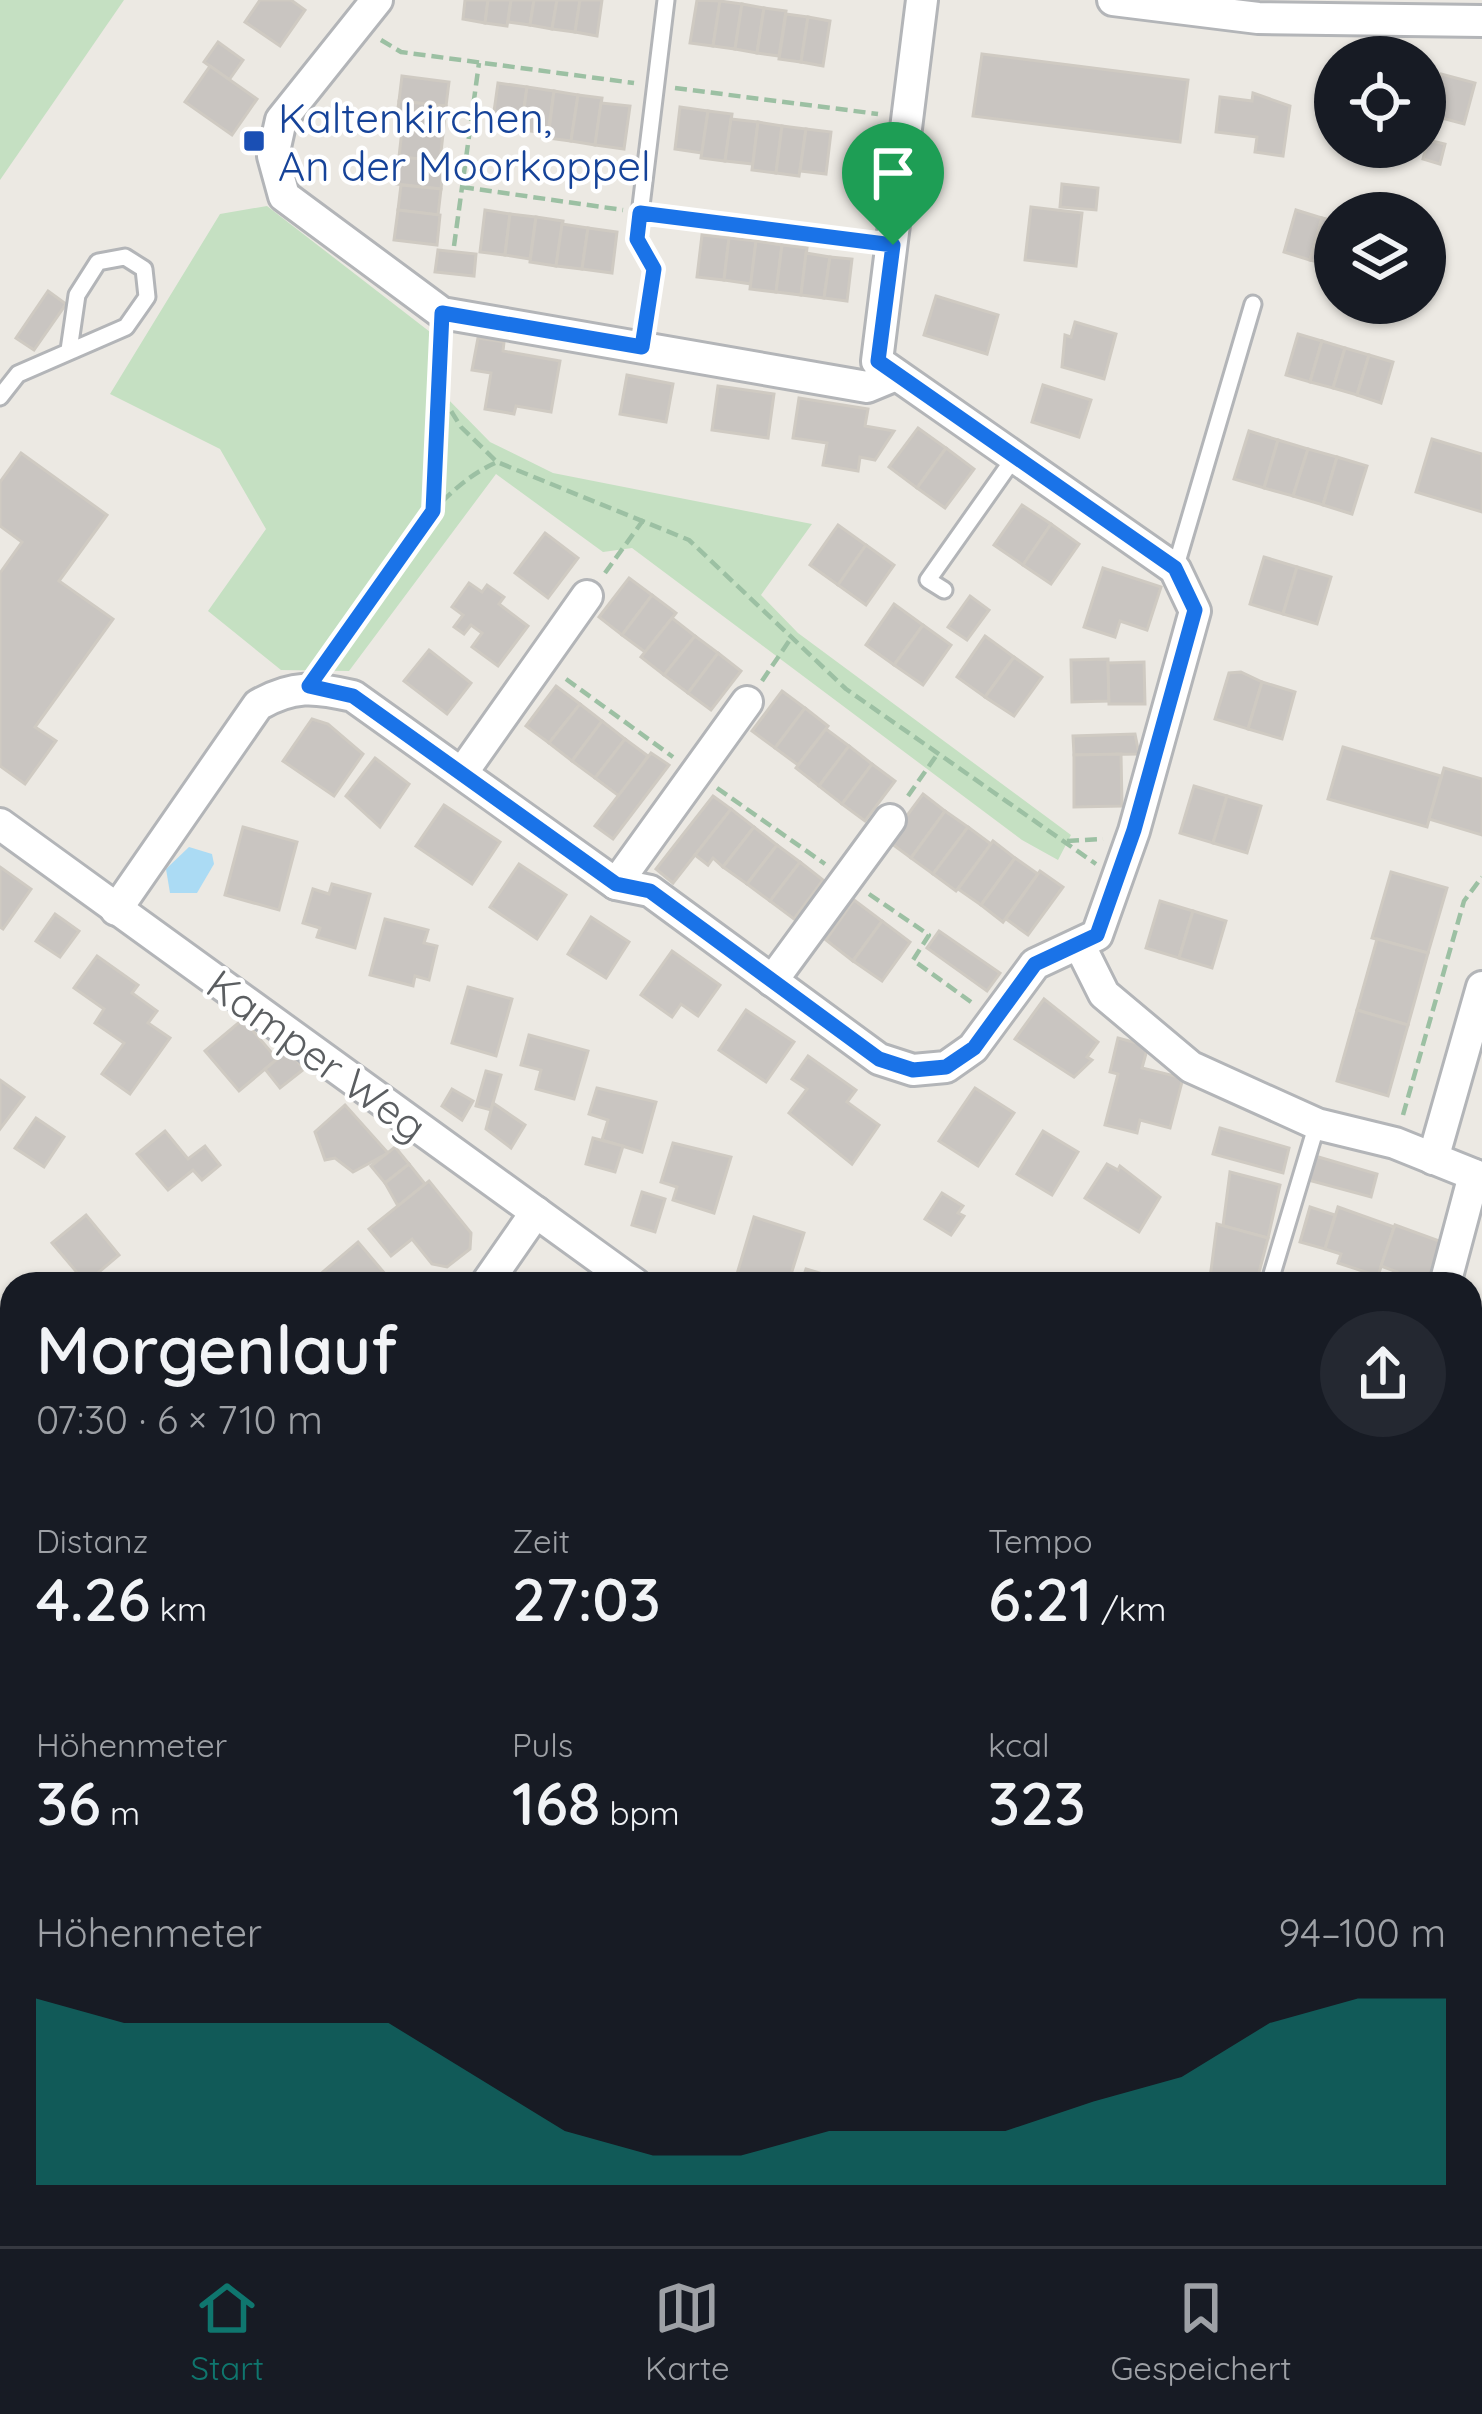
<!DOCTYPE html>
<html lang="de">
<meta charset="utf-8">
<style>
:root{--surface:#171b24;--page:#242831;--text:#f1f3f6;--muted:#9ea1a6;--line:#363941;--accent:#0f766e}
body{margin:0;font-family:Quicksand,sans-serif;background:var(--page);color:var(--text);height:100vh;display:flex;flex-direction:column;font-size:45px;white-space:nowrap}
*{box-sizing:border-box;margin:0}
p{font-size:39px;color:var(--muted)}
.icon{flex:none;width:66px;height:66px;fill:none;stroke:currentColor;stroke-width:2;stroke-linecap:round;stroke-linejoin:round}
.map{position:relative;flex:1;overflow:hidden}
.details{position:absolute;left:0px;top:1272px;width:1482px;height:975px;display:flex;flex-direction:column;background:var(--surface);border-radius:36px 36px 0 0;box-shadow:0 3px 9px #0004}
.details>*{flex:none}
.controls{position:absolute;left:1314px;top:36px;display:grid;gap:24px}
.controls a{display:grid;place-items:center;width:132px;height:132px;border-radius:50%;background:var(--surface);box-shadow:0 3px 9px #0004;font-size:60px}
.pin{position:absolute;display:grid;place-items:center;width:102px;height:102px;color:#fff;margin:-123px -51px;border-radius:50% 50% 50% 0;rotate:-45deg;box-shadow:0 0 12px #0007}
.pin .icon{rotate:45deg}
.round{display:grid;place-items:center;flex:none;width:126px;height:126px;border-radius:63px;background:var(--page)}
.summary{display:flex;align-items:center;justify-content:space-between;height:204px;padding:0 36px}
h1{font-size:66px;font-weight:600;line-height:90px}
.stats{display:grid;grid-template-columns:repeat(3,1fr);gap:18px;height:204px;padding:12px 36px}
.stats div{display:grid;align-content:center}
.stats b{font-size:60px;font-weight:600}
.stats small{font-size:33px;font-weight:400}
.stats p{font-size:33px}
.chart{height:336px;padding:24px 36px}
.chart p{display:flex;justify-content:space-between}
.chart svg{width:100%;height:216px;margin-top:12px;fill:var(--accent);opacity:.7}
.tab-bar{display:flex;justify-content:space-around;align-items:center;height:168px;border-top:3px solid var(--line);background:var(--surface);font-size:33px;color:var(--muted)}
.tab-bar a{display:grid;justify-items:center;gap:6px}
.tab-bar .active{color:var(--accent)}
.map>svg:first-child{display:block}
.green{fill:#c5e0c2}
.water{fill:#abdbf4}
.building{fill:#c9c5c1;stroke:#cfcac2;stroke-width:3}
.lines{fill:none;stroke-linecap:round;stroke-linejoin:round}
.service-casing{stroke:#b3b5b8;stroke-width:21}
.minor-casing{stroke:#b3b5b8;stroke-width:36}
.secondary-casing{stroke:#b2b5b8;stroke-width:48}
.path{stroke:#9cc0a3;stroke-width:4.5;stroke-dasharray:12 6;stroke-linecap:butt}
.service{stroke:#fff;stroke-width:15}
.minor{stroke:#fff;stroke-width:30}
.secondary{stroke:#fff;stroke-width:42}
.route-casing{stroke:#fff;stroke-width:24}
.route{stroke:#1a73e8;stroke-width:15}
.transit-dot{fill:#1a4fb4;stroke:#fff;stroke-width:4.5}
.labels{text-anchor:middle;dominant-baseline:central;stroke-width:9;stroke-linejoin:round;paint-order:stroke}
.transit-label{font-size:42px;fill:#164399;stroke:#fff;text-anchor:start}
.street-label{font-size:42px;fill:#5b5e61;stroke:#fff}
</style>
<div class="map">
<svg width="1482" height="2246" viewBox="0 0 1482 2246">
<rect width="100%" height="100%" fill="#ece9e3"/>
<!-- green -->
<g class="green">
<path d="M0,0H124L0,180Z"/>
<path d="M267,206L443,342L441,392L490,442L553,473L812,524L761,595L798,633L1071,835L1058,860L1022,840L632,548L603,552L496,474L349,671L281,670L208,611L266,529L220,449L110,394L220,214Z"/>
<path d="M0,1948L12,1956V2235H572L578,2246H0Z"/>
</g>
<!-- water -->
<path class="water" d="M189,847L212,854L214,864L197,893H170L166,869Z"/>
<!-- building -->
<g class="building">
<path d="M260,0H291L305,10L280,46L245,22Z"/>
<path d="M465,0H488L485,23L463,19Z"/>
<path d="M488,0H511L507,26L485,23Z"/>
<path d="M511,0H534L530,25L508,22Z"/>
<path d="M534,0H557L552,29L530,25Z"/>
<path d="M557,0H580L575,32L552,29Z"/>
<path d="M580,0H602L597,36L575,32Z"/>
<path d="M697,0L720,1L713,46L690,43Z"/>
<path d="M720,1L742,4L735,49L713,46Z"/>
<path d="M742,4L764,8L757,53L735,49Z"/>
<path d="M764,8L786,11L779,56L757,53Z"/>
<path d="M786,14L808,17L801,62L779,59Z"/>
<path d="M808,17L830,21L823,66L801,62Z"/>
<path d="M218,42L243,60L229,80L204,62Z"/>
<path d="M982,54L1188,80L1180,142L973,116Z"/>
<path d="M210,66L257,99L232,135L185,102Z"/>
<path d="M1441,74L1475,83L1464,124L1430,115Z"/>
<path d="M402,76L449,82L446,106L399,101Z"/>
<path d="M1335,80V131L1321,127Z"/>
<path d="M498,83L527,87L521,130L492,126Z"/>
<path d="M527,87L554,91L548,133L521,130Z"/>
<path d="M554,91L578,95L571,141L548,138Z"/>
<path d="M1253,93L1290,106L1283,156L1255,152L1257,137L1216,132L1220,97L1252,101Z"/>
<path d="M578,95L602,98L595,145L571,141Z"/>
<path d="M399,101L446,106L443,134L395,129Z"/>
<path d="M601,103L630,106L624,149L595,145Z"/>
<path d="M680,107L708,111L702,153L675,149Z"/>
<path d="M708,111L732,114L725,161L701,158Z"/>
<path d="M731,119L758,122L753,164L725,161Z"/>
<path d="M758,122L782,126L776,173L752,170Z"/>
<path d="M782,126L806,129L799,176L776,173Z"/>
<path d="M806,129L831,132L826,174L800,171Z"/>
<path d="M402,130L443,134L440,161L399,157Z"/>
<path d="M1428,140L1445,144L1440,164L1423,159Z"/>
<path d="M399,157L444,161L441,189L396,184Z"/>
<path d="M1062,184L1098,188L1096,210L1060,207Z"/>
<path d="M401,185L441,189L438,215L398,210Z"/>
<path d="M1031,207L1082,213L1076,266L1025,260Z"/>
<path d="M398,210L440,215L437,245L394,240Z"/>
<path d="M485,210L510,214L505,255L480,252Z"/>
<path d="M1296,210L1322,218L1310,260L1284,252Z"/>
<path d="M510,214L536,217L530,259L505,255Z"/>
<path d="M536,217L563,221L556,266L530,262Z"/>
<path d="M1322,218L1335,221V267L1310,260Z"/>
<path d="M562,224L588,228L582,269L556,266Z"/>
<path d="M588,228L617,232L612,273L582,269Z"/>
<path d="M702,235L729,238L724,280L697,277Z"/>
<path d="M729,238L756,241L751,284L724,280Z"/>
<path d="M756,241L782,245L776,292L750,289Z"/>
<path d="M782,245L807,248L801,295L776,292Z"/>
<path d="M438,250L476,254L474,276L435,272Z"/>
<path d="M806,253L830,257L824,298L801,295Z"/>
<path d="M830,257L852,259L847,301L824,298Z"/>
<path d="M48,291L66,304L34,350L16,338Z"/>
<path d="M936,296L998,315L987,354L924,335Z"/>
<path d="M1075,322L1116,334L1104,379L1062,367L1065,335L1071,337Z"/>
<path d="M1298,334L1322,341L1310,382L1286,375Z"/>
<path d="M478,338L504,342L503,351L560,361L551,412L516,406L514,414L485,409L491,373L472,370Z"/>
<path d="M1322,341L1345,348L1333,388L1310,382Z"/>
<path d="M1345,348L1369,355L1357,395L1333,388Z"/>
<path d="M1369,355L1393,362L1381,403L1357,395Z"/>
<path d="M627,375L673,384L666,422L620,414Z"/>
<path d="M1043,385L1091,400L1079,437L1032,422Z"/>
<path d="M718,386L774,394L768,438L712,430Z"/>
<path d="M799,398L868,409L865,426L894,431L875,460L860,457L858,471L823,465L827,443L793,438Z"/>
<path d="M918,428L946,448L917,488L889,467Z"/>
<path d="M1249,431L1278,440L1264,488L1234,479Z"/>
<path d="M1432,439L1482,454V512L1416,492Z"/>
<path d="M1278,440L1308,449L1293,496L1264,488Z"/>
<path d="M946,448L974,469L945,508L917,488Z"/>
<path d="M1308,449L1337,457L1323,505L1293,496Z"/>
<path d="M21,453L107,515L59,581L113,619L35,727L56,741L25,784L0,766V573L22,542L0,526V482Z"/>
<path d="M1337,457L1367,466L1352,514L1323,505Z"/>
<path d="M1022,505L1051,524L1023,565L994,545Z"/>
<path d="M1051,524L1079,544L1051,584L1023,565Z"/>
<path d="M838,525L866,545L838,585L810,565Z"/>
<path d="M545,533L578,558L548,598L515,573Z"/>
<path d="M866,545L894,565L866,605L838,585Z"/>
<path d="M1264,557L1297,567L1283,614L1250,604Z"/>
<path d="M1297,567L1331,577L1317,624L1283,614Z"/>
<path d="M1103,568L1161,587L1147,630L1120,621L1115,637L1084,627Z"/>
<path d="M629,578L652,595L622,635L599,617Z"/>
<path d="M469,583L482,592L487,585L504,597L499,604L528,626L498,666L472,647L482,633L471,625L464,634L454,627L463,615L452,607Z"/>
<path d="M652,595L676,613L645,652L622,635Z"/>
<path d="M970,596L989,610L967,640L948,627Z"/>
<path d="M894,604L923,625L894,665L866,645Z"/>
<path d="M672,618L695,636L664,675L641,657Z"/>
<path d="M923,625L951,645L923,685L894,665Z"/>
<path d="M695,636L718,653L688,693L664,675Z"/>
<path d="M985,636L1014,657L985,697L957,677Z"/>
<path d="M429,650L471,683L447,714L404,681Z"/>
<path d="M718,653L741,671L711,710L688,693Z"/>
<path d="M1014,657L1042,677L1014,716L985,697Z"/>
<path d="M1108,659L1109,701L1072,702L1071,660Z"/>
<path d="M1144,662L1145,704H1109L1108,663Z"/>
<path d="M1241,672L1262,682L1248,729L1215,719L1229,673Z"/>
<path d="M1262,682L1295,692L1282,739L1248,729Z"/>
<path d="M556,686L580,704L549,743L526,726Z"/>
<path d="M782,691L805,708L775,748L752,731Z"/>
<path d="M580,704L602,721L572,761L549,743Z"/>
<path d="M805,708L828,726L798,765L775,748Z"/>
<path d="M312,719L328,724L363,754L334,796L283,761Z"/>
<path d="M602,721L625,739L595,778L572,761Z"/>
<path d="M826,729L849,746L819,786L796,768Z"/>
<path d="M1135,734L1139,754L1074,755L1073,736Z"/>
<path d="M625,739L648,756L619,796L595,778Z"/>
<path d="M849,746L872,764L842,804L819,786Z"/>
<path d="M1343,747L1441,776L1427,827L1328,799Z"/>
<path d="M651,753L669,765L613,839L595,826Z"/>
<path d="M1121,754L1122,806L1074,807V755Z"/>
<path d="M375,758L409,784L380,827L346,796Z"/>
<path d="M872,764L895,781L865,821L842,804Z"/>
<path d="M1444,768L1482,779V835L1429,819Z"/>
<path d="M1194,786L1227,796L1213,843L1180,833Z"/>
<path d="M923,794L945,811L911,858L888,841Z"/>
<path d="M713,796L731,809L673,883L656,869Z"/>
<path d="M1227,796L1261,806L1247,853L1213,843Z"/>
<path d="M444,805L500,842L472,884L416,846Z"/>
<path d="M731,809L754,827L723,867L713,858L708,865L695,855Z"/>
<path d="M945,811L968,827L933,874L911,858Z"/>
<path d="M243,827L297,842L279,910L225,895Z"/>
<path d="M754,827L777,845L747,884L723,867Z"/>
<path d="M968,827L991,844L956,891L933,874Z"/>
<path d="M993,841L1015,858L981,905L958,889Z"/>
<path d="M777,845L800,862L770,901L747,884Z"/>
<path d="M1015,858L1038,874L1003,922L981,905Z"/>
<path d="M800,862L823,880L794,919L770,901Z"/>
<path d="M519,864L566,895L537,939L490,907Z"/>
<path d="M0,867L31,889L3,929L0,927Z"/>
<path d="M1040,871L1063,887L1028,935L1006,919Z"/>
<path d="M1391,872L1447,888L1428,953L1372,938Z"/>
<path d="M332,884L370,894L355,948L317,937L320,928L303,923L313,889L329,894Z"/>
<path d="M854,900L882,921L853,961L826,940Z"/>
<path d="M1160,901L1193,911L1179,958L1146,948Z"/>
<path d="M1193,911L1226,921L1212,968L1179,958Z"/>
<path d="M55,914L79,931L60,957L36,941Z"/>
<path d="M591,917L629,942L606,978L568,954Z"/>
<path d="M385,919L428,930L424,943L437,946L429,980L415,976L413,986L370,975Z"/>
<path d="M882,921L910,942L882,981L853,961Z"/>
<path d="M939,931L1000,973L987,991L927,948Z"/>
<path d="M1377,939L1428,953L1408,1025L1357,1010Z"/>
<path d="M672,951L720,985L698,1016L681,1004L672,1017L641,995Z"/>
<path d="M97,956L138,985L132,993L157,1011L148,1023L170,1038L130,1094L102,1074L124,1043L95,1023L104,1009L74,988Z"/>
<path d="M468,987L512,999L496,1056L452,1043Z"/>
<path d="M1044,999L1098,1042L1087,1057L1092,1060L1074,1077L1015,1039Z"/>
<path d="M746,1010L794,1042L766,1082L719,1050Z"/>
<path d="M1357,1010L1408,1025L1388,1096L1337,1081Z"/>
<path d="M243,1019L277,1059L239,1091L205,1051Z"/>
<path d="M529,1035L588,1051L574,1099L536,1089L541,1070L521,1065Z"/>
<path d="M1118,1038L1148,1046L1142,1068L1183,1078L1170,1128L1140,1120L1137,1133L1105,1125L1118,1074L1110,1072Z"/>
<path d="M288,1050L304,1069L280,1088L265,1069Z"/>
<path d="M808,1056L856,1090L847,1102L879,1125L852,1164L789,1113L807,1089L792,1079Z"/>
<path d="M486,1071L501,1075L491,1110L476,1106Z"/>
<path d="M0,1080L24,1097L0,1129Z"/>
<path d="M597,1088L656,1102L642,1152L602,1140L608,1120L589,1114Z"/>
<path d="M975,1088L1014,1113L978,1166L939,1141Z"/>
<path d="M452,1089L473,1101L462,1120L442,1106Z"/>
<path d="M493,1103L525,1125L511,1148L486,1129Z"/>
<path d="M345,1105L388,1153L353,1172L335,1158L325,1160L315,1132Z"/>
<path d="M36,1118L64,1137L44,1167L15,1148Z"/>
<path d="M1220,1128L1289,1148L1283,1173L1213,1154Z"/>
<path d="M165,1131L188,1159L205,1146L220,1165L202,1180L193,1170L168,1190L137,1154Z"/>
<path d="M1043,1131L1078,1152L1052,1195L1017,1174Z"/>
<path d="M593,1138L623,1146L615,1172L586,1164Z"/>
<path d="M673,1143L731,1157L714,1213L673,1200L677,1187L661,1182Z"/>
<path d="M395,1147L409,1164L385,1183L371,1166Z"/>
<path d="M1315,1156L1377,1174L1371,1197L1308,1180Z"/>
<path d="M409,1164L425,1184L398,1206L385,1183Z"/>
<path d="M1107,1164L1118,1170L1120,1166L1160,1197L1139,1232L1085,1198Z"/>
<path d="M1230,1172L1280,1185L1268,1238L1223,1226Z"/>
<path d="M429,1181L471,1233L470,1249L447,1267L432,1264L412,1239L391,1256L369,1229Z"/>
<path d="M642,1192L665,1199L655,1232L632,1225Z"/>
<path d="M942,1193L963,1206L958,1213L964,1216L951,1235L925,1219Z"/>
<path d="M1310,1207L1335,1215L1325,1249L1300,1242Z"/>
<path d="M1338,1207L1394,1227L1378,1276L1338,1263L1341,1254L1325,1249Z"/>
<path d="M86,1215L119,1255L86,1283L52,1243Z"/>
<path d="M754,1217L804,1233L788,1284L737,1274Z"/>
<path d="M1217,1224L1268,1238L1256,1284L1210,1278Z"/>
<path d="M1395,1225L1450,1245L1438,1284H1403L1394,1281L1397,1272L1381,1266Z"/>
<path d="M358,1242L391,1281L324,1284L317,1277Z"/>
<path d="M806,1269L840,1279L839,1284H801Z"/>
<path d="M1470,1313L1482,1321L1474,1369L1470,1368Z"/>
<path d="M0,1446L12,1455V1488L0,1479Z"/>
<path d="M758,2235H862L869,2240L865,2246H752Z"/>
<path d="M1400,2235L1395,2246H1368L1354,2239Z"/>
</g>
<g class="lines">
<!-- service casing -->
<g class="service-casing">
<g id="service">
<path d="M637,239L666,0"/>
<path d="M0,397L18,374L126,327L147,297L144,269L125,257L98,262L77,295L69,350"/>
<path d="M1175,569L1253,304"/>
<path d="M944,590L928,580L1014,458"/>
<path d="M1269,1284L1317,1124"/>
<path d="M0,1878L12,1863"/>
</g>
</g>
<!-- minor casing -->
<g class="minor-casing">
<g id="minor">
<path d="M377,0L281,120L273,156L284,196L442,313L867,387L896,375"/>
<path d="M1113,0L1258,18L1482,21"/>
<path d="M462,773L587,596"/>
<path d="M0,824L635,1284"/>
<path d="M616,884L747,702"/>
<path d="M116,910L258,705C293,685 314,687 353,696L616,884L650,891L879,1059L913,1070L946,1067L973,1048L1035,964L1097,935L1134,831L1195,611L1175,569L877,361L922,0"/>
<path d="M1079,944L1104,994L1191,1067L1317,1124L1395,1143L1482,1178"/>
<path d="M772,981L890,820"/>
<path d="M1433,1159L1482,987"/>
<path d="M486,1284L536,1212"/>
<path d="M1445,1284L1474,1175"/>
<path d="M1470,1413L1482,1416"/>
<path d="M0,1617L12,1601"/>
<path d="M1470,1845L1482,1848"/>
<path d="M1103,2246L1106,2235"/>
</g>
</g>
<!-- secondary casing -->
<g class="secondary-casing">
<g id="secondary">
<path d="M0,1792L12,1800"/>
<path d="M1470,2209L1482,2199"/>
<path d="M644,2235L661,2246"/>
<path d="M1432,2246L1442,2235"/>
</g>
</g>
<!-- path -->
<g class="path">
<path d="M381,40L401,52L634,83"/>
<path d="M675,88L878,114"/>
<path d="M462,187L623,210"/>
<path d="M658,215L867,242"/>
<path d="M454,246L479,63"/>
<path d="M646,254L654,269L647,318"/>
<path d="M440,343L438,390L461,427L497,462L689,540L846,689L1096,864"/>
<path d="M433,511L438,390"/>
<path d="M605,573L644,519"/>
<path d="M327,662C372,598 424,495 495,463"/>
<path d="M566,679L673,757"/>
<path d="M762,681L789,641"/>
<path d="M717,788L825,864"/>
<path d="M908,796L936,756"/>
<path d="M1067,841L1103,839"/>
<path d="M869,894L929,935L913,960L971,1002"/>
<path d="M1403,1115L1464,901L1482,877"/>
<path d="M1482,1522V1534"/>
<path d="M1470,1745L1482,1706"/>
<path d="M1470,1965L1482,2018"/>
<path d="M1470,2033L1482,2036"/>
<path d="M1470,2072L1482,2070"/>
<path d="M1470,2124L1482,2131"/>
<path d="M1482,2133V2152"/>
<path d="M88,2235L105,2246"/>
<path d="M562,2235L570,2246"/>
<path d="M0,2241L12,2222"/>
<path d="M163,2246L170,2235"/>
<path d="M366,2246L373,2235"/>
<path d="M603,2246L611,2235"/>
</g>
<!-- service -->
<use href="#service" class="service"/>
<!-- minor -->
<use href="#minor" class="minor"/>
<!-- secondary -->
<use href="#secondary" class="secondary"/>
</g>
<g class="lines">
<!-- route casing -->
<g class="route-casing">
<path id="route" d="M640,213L893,245L878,361L1175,568L1195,610L1134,830L1097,935L1035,964L974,1048L946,1067L913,1070L879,1059L650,891L616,884L353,696L309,686L433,511L442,313L642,347L654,269L637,239Z"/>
</g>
<!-- route -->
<use href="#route" class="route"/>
</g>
<!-- markers -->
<rect class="transit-dot" x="242" y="129" width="24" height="24" rx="6"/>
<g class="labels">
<!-- transit labels -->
<g class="transit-label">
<text x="278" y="117">Kaltenkirchen,<tspan x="278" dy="48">An der Moorkoppel</tspan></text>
</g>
<!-- street labels -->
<g class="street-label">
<text transform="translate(317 1055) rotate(36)">Kamper Weg</text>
</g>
</g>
</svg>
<div class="controls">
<a><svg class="icon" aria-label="locate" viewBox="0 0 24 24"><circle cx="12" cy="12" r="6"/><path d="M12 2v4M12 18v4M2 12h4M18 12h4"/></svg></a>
<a><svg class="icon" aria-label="layers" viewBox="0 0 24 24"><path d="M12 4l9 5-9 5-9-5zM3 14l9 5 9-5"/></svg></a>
</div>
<div class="pin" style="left:893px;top:245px;background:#1e9e55"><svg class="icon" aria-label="arrive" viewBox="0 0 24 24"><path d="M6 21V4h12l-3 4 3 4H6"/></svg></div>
<section class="details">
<div class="summary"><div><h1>Morgenlauf</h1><p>07:30 · 6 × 710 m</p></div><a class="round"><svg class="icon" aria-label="share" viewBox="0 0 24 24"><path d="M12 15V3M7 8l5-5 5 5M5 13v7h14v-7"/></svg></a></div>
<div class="stats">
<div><p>Distanz</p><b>4.26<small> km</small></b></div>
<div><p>Zeit</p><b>27:03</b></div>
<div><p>Tempo</p><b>6:21<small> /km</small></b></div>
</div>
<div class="stats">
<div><p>Höhenmeter</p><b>36<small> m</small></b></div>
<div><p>Puls</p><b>168<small> bpm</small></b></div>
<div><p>kcal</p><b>323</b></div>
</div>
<div class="chart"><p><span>Höhenmeter</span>94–100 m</p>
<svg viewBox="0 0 160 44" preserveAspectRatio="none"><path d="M0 44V6L10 11L20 11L30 11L40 11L50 22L60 33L70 38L80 38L90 33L100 33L110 33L120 27L130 22L140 11L150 6L160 6V44z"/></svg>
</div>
</section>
</div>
<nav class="tab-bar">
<a class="active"><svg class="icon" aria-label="home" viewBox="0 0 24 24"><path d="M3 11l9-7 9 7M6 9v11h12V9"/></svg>Start</a>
<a><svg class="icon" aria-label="map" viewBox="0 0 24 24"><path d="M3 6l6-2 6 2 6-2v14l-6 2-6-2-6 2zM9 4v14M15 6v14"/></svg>Karte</a>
<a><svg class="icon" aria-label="saved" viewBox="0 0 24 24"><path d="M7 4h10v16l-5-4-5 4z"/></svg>Gespeichert</a>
</nav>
